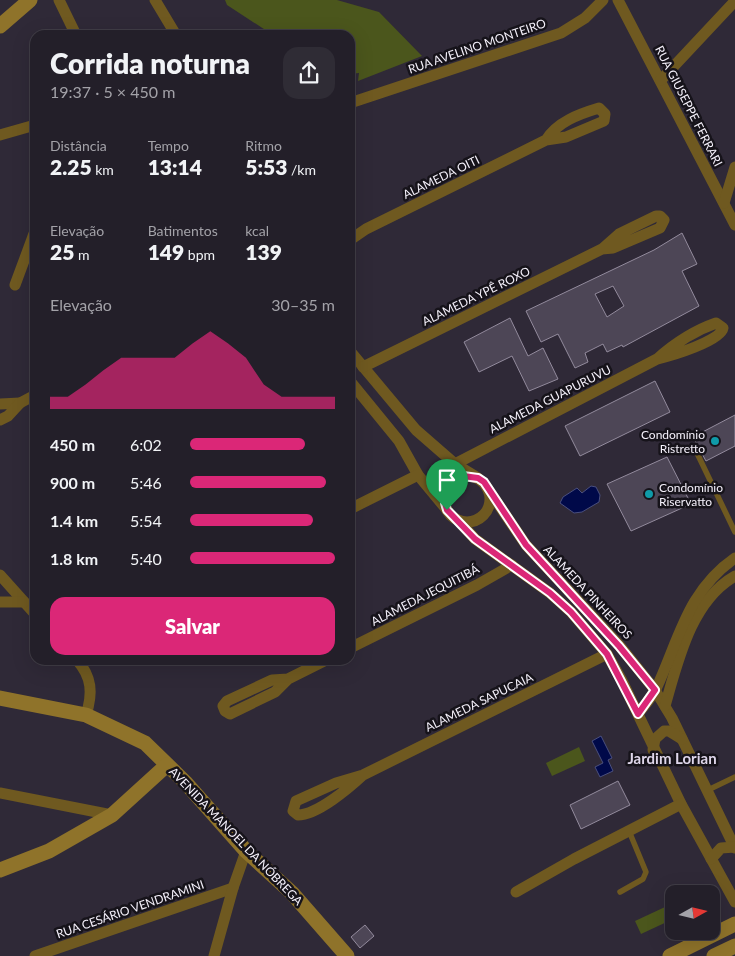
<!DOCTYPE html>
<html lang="pt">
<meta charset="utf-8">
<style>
:root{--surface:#231f29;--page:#2f2c35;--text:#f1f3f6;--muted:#a3a2a8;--line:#403d46;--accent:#db2777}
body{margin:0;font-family:Lato,sans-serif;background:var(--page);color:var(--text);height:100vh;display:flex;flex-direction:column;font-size:19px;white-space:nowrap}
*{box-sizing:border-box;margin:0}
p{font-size:16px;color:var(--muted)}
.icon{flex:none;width:28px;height:28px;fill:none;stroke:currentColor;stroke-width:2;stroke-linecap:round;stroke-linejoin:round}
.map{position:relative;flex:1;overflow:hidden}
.details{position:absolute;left:30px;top:30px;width:325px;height:635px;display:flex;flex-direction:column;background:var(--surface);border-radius:15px;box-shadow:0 5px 20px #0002,0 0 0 1px var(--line)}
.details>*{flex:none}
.needle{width:32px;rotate:82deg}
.buttons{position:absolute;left:665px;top:885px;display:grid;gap:10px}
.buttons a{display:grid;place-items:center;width:55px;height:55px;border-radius:10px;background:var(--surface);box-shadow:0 5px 20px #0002,0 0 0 1px var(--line);font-size:25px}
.pin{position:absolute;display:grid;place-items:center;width:42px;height:42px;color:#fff;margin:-51px -21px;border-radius:50% 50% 50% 0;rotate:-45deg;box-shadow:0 0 5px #0007}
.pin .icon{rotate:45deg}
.round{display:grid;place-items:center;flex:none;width:52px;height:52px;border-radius:15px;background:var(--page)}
.head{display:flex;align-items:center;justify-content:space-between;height:85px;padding:0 20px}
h1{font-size:28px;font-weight:800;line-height:38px}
.metrics{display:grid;grid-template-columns:repeat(3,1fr);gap:8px;height:85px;padding:5px 20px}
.metrics div{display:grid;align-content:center}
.metrics b{font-size:21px;font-weight:800}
.metrics small{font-size:14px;font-weight:400}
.metrics p{font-size:14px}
.chart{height:140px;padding:10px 20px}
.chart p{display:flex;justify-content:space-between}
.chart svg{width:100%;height:90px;margin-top:5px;fill:var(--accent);opacity:.7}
.button{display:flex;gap:10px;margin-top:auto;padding:10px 20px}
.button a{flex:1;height:58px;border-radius:15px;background:var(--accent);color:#fff;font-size:20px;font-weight:800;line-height:58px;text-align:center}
ul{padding:0 20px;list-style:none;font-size:16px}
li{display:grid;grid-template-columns:80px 60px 1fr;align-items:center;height:38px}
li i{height:12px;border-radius:6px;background:var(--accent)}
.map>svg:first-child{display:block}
.green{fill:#4b561c}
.water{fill:#000949;stroke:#4a4f7e}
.building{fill:#4d4656;stroke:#938b9d;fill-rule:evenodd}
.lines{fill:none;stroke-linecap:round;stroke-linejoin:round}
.service{stroke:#6f5920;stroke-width:5.5}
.minor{stroke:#6f5920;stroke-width:11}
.secondary{stroke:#8f732a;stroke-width:15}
.route-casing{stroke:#fff;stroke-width:10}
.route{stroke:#db2777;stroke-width:6}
.culture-dot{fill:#0f9aa8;stroke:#16131a;stroke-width:2}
.labels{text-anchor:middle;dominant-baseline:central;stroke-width:5;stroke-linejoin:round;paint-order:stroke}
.street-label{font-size:12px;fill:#f5f1fb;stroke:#16131a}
.poi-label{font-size:12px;fill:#f5f1fb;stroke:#16131a;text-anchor:end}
.quarter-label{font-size:15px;font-weight:bold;fill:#ded6ea;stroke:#16131a}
</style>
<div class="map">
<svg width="735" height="956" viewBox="0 0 735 956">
<rect width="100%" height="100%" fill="#2f2937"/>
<!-- green -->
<g class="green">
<path d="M225,0H337L379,12L422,56L358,81L359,73L350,74V35H273L227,5Z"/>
<path d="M579,747L585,761L552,776L546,763Z"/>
<path d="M665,907L671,920L641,934L635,921Z"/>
</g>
<!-- water -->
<g class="water">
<path d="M591,486L596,487L600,495L599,502L582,512L574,513L560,503L563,497L577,488L582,493Z"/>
<path d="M601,736L612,758L608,760L613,771L600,777L595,767L603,763L592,741Z"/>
</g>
<!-- building -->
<g class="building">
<path d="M682,233L697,264L682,271L699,306L623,347L622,345L607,352L603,344L585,353L588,362L575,368L558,334L541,342L526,311L654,250ZM613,286L624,306L607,317L595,294Z"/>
<path d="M510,318L528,356L543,348L558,379L529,391L512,356L479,372L464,342Z"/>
<path d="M655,381L670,412L580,456L565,426Z"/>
<path d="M735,415V446L706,461L693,437Z"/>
<path d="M667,457L691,504L631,531L607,484Z"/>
<path d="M618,781L630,805L581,829L570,805Z"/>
<path d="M365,925L374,936L360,948L351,937Z"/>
</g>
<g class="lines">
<!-- service -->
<g class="service">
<path d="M696,451L735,532"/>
<path d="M708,790L735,777"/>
<path d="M620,892L643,879L646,872L629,831"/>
</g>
<!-- minor -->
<g class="minor">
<path d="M59,0L76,35"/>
<path d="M155,0L176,35"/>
<path d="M618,0L735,225"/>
<path d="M661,80L735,1"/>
<path d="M350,103L561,33L585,18L603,0"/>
<path d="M0,135L35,125"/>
<path d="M724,203L735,167"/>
<path d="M350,240L366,229L546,140L566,137L604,121L605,114L599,108C579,114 557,122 546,140"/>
<path d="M15,285L35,231"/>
<path d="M350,351L416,430L455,464L478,478"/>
<path d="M363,367L602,249L619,234L656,216H660L664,220L660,228L613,248L602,249"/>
<path d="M350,381L399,441L418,475L447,510"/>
<path d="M0,404L20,403"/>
<path d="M0,420L8,416L20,403L35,395"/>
<path d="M455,464L657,359C671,356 721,341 723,328L716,323C693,331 675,343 657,359"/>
<circle cx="467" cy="499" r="23"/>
<path d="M488,489L526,545L619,645L655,690L672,718L735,848"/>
<path d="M350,509L418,475"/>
<path d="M458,520L475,539L550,593L571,612L607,654L622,681L681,804L735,902"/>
<path d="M0,575L35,614"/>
<path d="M0,602H24"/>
<path d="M350,648L477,585L512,565"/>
<path d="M77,660C92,677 93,693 86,715"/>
<path d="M288,679L272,680L227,701L223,706L225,711L230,714L234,712L275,692L288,679L326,660"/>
<path d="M665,706C678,661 691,601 735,576"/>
<path d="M638,714C644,706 651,698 656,689C679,640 687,591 735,558"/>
<path d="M653,750L655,739L664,731H669L682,739"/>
<path d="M363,775C349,788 317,815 298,815L293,811L296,801L336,783L363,775L607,654"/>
<path d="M0,793L112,815"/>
<path d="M711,859L721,848L735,847"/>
<path d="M516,892L574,859L681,804"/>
<path d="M35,956L233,888"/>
<path d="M214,956L233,888L246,851"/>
</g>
<!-- secondary -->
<g class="secondary">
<path d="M0,26L30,0"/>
<path d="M0,698L86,715L145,743L185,782L246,851L292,893L347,956"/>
<path d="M0,870L49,851L112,815L167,765"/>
<path d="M670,956L735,924"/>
<path d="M714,956L735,946"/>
</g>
</g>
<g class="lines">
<!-- route casing -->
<g class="route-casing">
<path id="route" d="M463,476L478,478L484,482L526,545L619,646L655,690L638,714L607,654L571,612L550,593L475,539L447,510L445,503L447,489L451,483Z"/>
</g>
<!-- route -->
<use href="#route" class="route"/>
</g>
<!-- markers -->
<g class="culture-dot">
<circle cx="715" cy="441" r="5"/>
<circle cx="649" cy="494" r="5"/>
</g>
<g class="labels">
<!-- street labels -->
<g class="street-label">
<text transform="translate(477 46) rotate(-19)">RUA AVELINO MONTEIRO</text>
<text transform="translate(689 106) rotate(63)">RUA GIUSEPPE FERRARI</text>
<text transform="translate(441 177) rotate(-26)">ALAMEDA OITI</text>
<text transform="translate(476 296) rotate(-26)">ALAMEDA YPÊ ROXO</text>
<text transform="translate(550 399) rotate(-27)">ALAMEDA GUAPURUVU</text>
<text transform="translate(588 592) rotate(47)">ALAMEDA PINHEIROS</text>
<text transform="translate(425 595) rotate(-27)">ALAMEDA JEQUITIBÁ</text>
<text transform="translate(479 702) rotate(-26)">ALAMEDA SAPUCAIA</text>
<text transform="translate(236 836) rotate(46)">AVENIDA MANOEL DA NÓBREGA</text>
<text transform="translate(130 909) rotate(-19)">RUA CESÁRIO VENDRAMINI</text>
</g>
<!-- poi labels -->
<g class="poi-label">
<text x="705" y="434">Condomínio<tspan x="705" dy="14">Ristretto</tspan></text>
<text x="659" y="487" text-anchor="start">Condomínio<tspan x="659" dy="14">Riservatto</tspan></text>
</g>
<!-- quarter labels -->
<g class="quarter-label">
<text x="672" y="758">Jardim Lorian</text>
</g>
</g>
</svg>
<div class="buttons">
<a><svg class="needle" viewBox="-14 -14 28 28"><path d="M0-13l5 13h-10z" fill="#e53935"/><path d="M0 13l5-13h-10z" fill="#a3a2a8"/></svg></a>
</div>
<div class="pin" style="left:447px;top:510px;background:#1e9e55"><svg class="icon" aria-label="arrive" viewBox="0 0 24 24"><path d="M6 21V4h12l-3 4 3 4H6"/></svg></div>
<section class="details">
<div class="head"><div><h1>Corrida noturna</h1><p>19:37 · 5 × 450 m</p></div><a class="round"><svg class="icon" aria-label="share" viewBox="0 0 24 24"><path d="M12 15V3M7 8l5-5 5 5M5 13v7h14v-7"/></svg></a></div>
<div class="metrics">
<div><p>Distância</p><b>2.25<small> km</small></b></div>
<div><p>Tempo</p><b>13:14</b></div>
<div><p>Ritmo</p><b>5:53<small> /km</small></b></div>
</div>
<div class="metrics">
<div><p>Elevação</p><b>25<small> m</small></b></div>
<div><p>Batimentos</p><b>149<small> bpm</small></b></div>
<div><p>kcal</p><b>139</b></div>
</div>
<div class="chart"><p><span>Elevação</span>30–35 m</p>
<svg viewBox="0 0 160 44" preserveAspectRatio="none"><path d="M0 44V38L10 38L20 32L30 25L40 19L50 19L60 19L70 19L80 12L90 6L100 12L110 19L120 32L130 38L140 38L150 38L160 38V44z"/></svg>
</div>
<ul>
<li><b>450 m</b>6:02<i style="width:79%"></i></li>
<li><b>900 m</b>5:46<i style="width:94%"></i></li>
<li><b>1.4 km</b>5:54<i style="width:85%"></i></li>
<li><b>1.8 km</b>5:40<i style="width:100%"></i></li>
</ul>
<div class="button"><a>Salvar</a></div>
</section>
</div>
